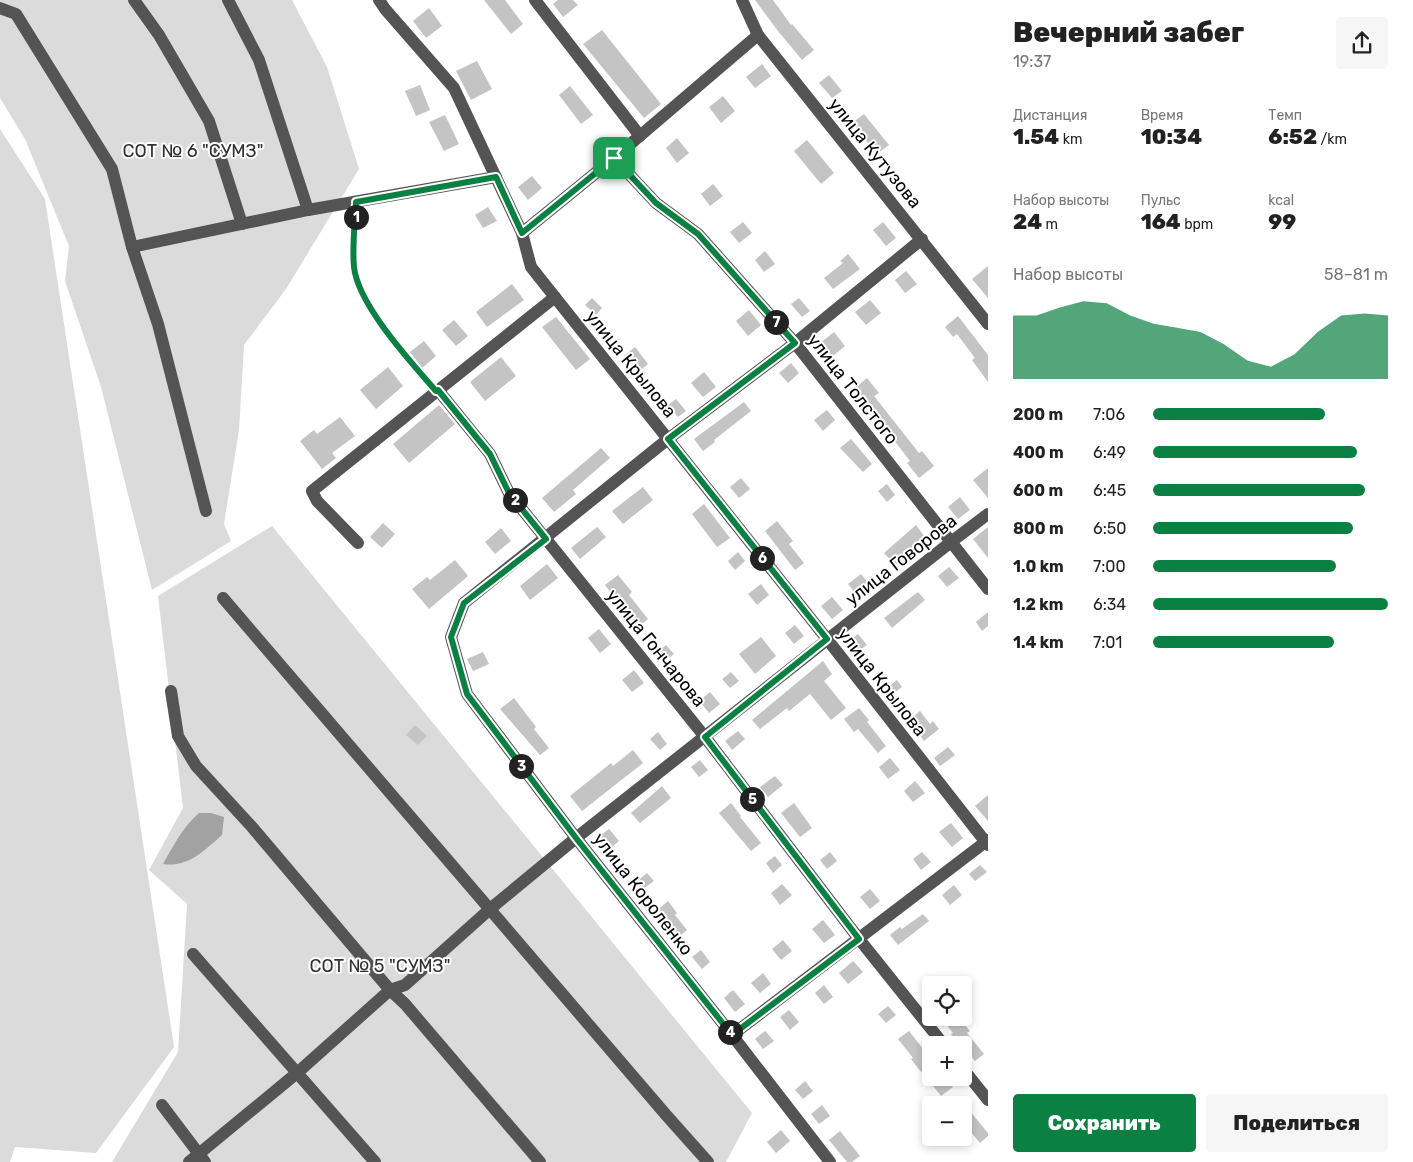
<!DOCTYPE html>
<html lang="ru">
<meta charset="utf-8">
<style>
:root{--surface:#fff;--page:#f6f6f6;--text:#222;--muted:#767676;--accent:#0b8043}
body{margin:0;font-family:Rubik,sans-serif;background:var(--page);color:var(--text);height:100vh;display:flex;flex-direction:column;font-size:19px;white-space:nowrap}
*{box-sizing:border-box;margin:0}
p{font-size:16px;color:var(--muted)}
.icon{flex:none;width:28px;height:28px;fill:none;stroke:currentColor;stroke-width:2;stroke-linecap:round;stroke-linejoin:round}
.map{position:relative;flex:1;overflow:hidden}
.sheet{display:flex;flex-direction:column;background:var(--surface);width:425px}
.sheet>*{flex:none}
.controls{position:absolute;left:922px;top:976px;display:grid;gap:10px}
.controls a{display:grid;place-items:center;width:50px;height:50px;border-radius:5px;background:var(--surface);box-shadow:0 2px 8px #0003;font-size:25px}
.pin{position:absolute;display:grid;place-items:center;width:42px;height:42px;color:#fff;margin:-21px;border-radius:10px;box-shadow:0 2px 8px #0006}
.km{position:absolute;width:25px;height:25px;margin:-12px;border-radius:50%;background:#222;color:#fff;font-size:14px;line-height:25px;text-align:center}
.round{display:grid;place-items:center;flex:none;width:52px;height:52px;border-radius:5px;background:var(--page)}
.head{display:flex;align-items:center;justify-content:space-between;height:85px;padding:0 25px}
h1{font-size:28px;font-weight:800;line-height:38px}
.figures{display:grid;grid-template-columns:repeat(3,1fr);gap:8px;height:85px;padding:5px 25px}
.figures div{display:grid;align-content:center}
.figures b{font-size:21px;font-weight:800}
.figures small{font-size:14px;font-weight:400}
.figures p{font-size:14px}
.chart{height:140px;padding:10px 25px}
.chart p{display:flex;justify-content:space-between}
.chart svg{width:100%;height:90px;margin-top:5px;fill:var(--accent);opacity:.7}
.primary-button{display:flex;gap:10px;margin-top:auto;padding:10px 25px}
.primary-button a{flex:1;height:58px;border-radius:5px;background:var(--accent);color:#fff;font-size:20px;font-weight:800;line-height:58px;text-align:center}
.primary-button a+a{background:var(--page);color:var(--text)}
ul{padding:0 25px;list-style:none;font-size:16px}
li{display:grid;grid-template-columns:80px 60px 1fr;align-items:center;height:38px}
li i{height:12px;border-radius:6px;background:var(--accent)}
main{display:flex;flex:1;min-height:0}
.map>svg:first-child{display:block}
.green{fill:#dbdbdb}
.water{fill:#a2a2a2}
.building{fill:#c4c4c4}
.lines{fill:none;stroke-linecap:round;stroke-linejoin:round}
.path{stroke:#767676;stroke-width:2;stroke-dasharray:1 2.5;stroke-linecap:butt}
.minor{stroke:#545454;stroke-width:12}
.route-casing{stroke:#fff;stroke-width:10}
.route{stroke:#0b8043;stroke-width:6}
.labels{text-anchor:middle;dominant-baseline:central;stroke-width:4;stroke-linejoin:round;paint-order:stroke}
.park-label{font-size:18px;fill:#323232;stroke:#fff}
.street-label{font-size:18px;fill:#000;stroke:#fff}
</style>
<main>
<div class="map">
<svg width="988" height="1162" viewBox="0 0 988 1162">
<rect width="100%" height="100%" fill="#fff"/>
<!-- green -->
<g class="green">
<path d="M0,0H292L327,67L359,169L286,289L244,345L239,430L224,524L231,541L152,590L101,387L65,281L69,246L25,139L0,98Z"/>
<path d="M0,129L45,199L174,1047L96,1153L15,1147L10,1162H0Z"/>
<path d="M272,526L752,1113L726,1162H112L178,1052L187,904L149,870L183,808L158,596Z"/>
</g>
<!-- water -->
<path class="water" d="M199,813H211L224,817L222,835C205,850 188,868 163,864C173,846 183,827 199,813Z"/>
<!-- building -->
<g class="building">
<path d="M484,0H505L523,24L511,34Z"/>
<path d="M558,0H573L578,5L563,17L553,4Z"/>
<path d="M755,0H773L791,25L792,24L814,50L802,60L778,31Z"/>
<path d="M429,8L442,26L426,38L413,21Z"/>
<path d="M602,30L661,104L644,118L583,44Z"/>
<path d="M477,61L492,89L471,100L456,71Z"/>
<path d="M762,64L771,76L755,88L746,77Z"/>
<path d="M829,75L842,91L832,98L819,83Z"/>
<path d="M420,85L430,110L416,116L405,91Z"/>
<path d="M570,86L593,115L581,124L559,95Z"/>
<path d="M723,96L735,111L721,123L709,107Z"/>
<path d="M864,114L889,145L877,154L852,123Z"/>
<path d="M445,115L459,144L444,151L429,122Z"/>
<path d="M677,138L689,153L677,163L666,148Z"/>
<path d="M807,140L834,173L821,184L794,151Z"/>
<path d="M532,176L542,188L528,200L518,187Z"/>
<path d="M713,184L723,196L710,206L701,194Z"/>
<path d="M488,207L497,221L483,228L475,215Z"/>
<path d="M743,222L752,233L739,243L730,232Z"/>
<path d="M883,222L896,238L886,246L873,230Z"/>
<path d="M765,251L775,264L764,272L755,260Z"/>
<path d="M848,254L860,269L833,289L824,278L843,263L840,261Z"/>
<path d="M988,266V298L972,279Z"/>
<path d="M906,271L917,284L905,293L895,280Z"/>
<path d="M512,284L524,300L487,327L476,312Z"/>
<path d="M592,298L602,308L596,315L585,305Z"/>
<path d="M799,298L810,311L802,317L791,304Z"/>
<path d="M870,300L881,313L866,325L855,312Z"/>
<path d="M749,310L761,325L748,336L736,321Z"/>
<path d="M958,316L988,355V382L972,360L975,358L957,334L953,337L945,327Z"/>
<path d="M556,317L590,359L576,370L542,327Z"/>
<path d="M454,320L468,336L456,346L442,330Z"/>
<path d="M834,332L845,346L832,357L820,343Z"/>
<path d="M424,341L436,356L422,368L410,352Z"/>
<path d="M635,347L648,364L638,372L625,355Z"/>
<path d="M501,357L516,376L485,401L470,382Z"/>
<path d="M791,363L799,373L788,383L779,373Z"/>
<path d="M388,367L403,386L376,409L360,390Z"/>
<path d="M704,372L716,387L703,397L691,383Z"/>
<path d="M867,378L879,393L874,396L919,453L922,451L934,466L919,478L907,463L910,461L893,439L894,438L855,388Z"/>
<path d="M676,399L686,411L678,417L668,405Z"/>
<path d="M744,402L751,411L714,440L715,442L703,451L694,439Z"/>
<path d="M439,405L455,424L409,463L393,444Z"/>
<path d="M827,410L835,420L823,431L814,420Z"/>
<path d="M340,417L355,436L332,453L336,458L322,469L300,441L314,430L317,434Z"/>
<path d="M851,439L872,464L863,472L840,448Z"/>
<path d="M601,448L610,458L573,490L576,494L554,512L542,498Z"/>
<path d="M988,468V498L973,480Z"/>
<path d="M741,478L750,489L739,498L730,487Z"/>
<path d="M887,484L895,495L887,502L878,491Z"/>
<path d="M643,487L653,500L623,524L612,511Z"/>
<path d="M960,497L970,510L958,519L948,507Z"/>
<path d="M704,504L730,538L717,547L692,514Z"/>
<path d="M777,521L793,541L789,544L804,563L795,570L765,531Z"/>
<path d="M383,523L395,534L382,548L370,537Z"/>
<path d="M916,525L927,540L896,566L884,553Z"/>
<path d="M597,527L606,537L580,559L571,548Z"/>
<path d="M988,527V558L973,539Z"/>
<path d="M501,528L511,541L495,554L485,542Z"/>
<path d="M738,552L745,561L735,570L728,561Z"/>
<path d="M455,560L468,576L429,609L412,589L427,577L430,580Z"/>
<path d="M547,564L558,578L530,600L520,586Z"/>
<path d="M949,567L959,578L947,587L938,576Z"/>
<path d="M861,574L870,585L857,595L848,584Z"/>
<path d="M618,575L632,592L629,595L648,619L637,628L605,585Z"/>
<path d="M761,584L769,595L757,605L748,594Z"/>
<path d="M918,592L925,600L892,628L884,618Z"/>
<path d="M832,597L843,610L832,619L821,606Z"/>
<path d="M988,612V626L982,631L976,622Z"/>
<path d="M795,625L804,636L794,644L785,633Z"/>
<path d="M599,629L611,644L600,653L588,638Z"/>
<path d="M858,634L867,645L856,653L848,642Z"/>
<path d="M761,637L776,656L755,674L739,654Z"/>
<path d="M666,645L674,654L663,663L655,654Z"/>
<path d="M483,652L489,664L473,671L467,659Z"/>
<path d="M823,661L832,674L824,681L846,708L831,720L810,694L789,711L787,708L760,729L752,720Z"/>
<path d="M634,670L644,683L632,692L622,680Z"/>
<path d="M731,672L739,681L730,688L722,679Z"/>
<path d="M897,680L902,687L890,696L884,690Z"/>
<path d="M710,692L720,704L709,713L699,701Z"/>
<path d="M514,698L536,727L534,729L549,748L540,755L500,709Z"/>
<path d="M859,708L869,720L867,722L886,746L878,753L858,729L854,732L844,719Z"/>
<path d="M920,711L930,724L933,721L939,729L924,741L909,720Z"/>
<path d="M415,725L427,736L418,745L406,735Z"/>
<path d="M738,731L745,739L732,750L725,741Z"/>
<path d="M658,732L667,744L660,750L650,739Z"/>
<path d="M948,747L955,755L940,766L934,758Z"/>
<path d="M633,750L643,763L582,811L570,796L611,763L613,766Z"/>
<path d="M890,758L900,770L888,779L879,767Z"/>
<path d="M700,760L708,770L699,777L691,767Z"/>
<path d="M775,776L783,785L768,797L760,787Z"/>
<path d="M915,781L925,793L913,802L904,791Z"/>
<path d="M662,786L671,798L640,823L631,813Z"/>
<path d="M988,795V821L975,806Z"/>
<path d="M731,803L741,816L740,817L761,843L751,851L719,813Z"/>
<path d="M794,803L812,828L800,837L781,813Z"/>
<path d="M951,823L963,838L952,847L939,832Z"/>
<path d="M609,829L619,841L607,851L596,838Z"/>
<path d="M830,852L837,861L827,869L820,860Z"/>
<path d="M922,852L931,862L921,870L913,859Z"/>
<path d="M775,856L782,865L773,873L766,863Z"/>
<path d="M980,865L987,872L975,881L969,874Z"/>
<path d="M647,873L654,881L642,890L636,882Z"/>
<path d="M782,884L792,895L780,905L771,893Z"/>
<path d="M954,885L962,895L950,905L942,895Z"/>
<path d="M870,889L880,901L870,909L860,897Z"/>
<path d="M668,901L677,913L675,915L687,930L676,939L670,932L672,930L656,911Z"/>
<path d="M923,914L929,921L898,945L890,935L900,927L902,929Z"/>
<path d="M823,920L835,935L824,943L812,929Z"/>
<path d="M783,940L792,951L781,960L772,949Z"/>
<path d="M701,950L710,962L702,969L692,957Z"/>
<path d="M853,961L863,972L848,984L839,973Z"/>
<path d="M763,973L771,984L760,993L751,983Z"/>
<path d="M824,985L833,997L824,1004L815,993Z"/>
<path d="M733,990L745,1004L735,1012L724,998Z"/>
<path d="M888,1006L896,1015L886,1023L878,1014Z"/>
<path d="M789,1010L799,1022L790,1030L780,1017Z"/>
<path d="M941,1018H959L970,1031L967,1033L984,1054L975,1061L964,1047V1045L957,1041L951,1034L953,1033Z"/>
<path d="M765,1031L774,1041L763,1049L755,1039Z"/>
<path d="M909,1031L931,1059V1064L921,1072L911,1059L913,1058L898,1039Z"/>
<path d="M943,1078H945L953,1087L941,1096L933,1086Z"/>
<path d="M805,1081L813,1091L803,1099L795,1090Z"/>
<path d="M964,1104L988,1133V1136L980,1143L964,1124Z"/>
<path d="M822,1105L830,1116L819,1124L811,1114Z"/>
<path d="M781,1130L790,1141L776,1153L767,1142Z"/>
<path d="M840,1131L860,1156L852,1162H847L829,1140Z"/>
</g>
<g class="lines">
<!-- path -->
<path class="path" d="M356,215C355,230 351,255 354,269C361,307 405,354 430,383"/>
<!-- minor -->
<g class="minor">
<path d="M134,0L159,35L209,121L242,224"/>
<path d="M228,0L259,60L308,210"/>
<path d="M379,0L385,9L454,88L522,233L531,267L827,639L988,845"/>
<path d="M535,0L640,136"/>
<path d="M742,0L758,35L988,324"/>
<path d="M0,8L16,14L112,169L132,247L158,324L206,511"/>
<path d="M614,158L656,203L698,234L795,343L988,589"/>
<path d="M522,233L614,158L758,35"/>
<path d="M132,247L308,210L496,177"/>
<path d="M438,390L490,454L509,493L705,737L859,939L944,1045"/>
<path d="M358,543L317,501L312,491L555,297"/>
<path d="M223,598L667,1116L708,1162"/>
<path d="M171,691L178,736L196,766L252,827L390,990L405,1004L540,1162"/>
<path d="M193,954L375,1162"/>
<path d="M732,1035L988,840"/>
<path d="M964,1070L988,1100"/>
<path d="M162,1105L205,1162"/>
<path d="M189,1162L297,1073L390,990L405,985L490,909L576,838L951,542L988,514"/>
<path d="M830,1162L732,1035L576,838L467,694L451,637L464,603L668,439L795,343L922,239"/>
</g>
</g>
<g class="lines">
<!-- route casing -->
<g class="route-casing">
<path id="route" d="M614,158L656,203L698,234L795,343L668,439L827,639L705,737L859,939L732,1035L576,838L467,694L451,637L464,603L546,539L509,493L490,454L438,390L436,391C411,362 358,305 354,267C352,248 355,221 356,202L496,177L522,233Z"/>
</g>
<!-- route -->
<use href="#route" class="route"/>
</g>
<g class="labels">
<!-- park labels -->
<g class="park-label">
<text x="193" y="151">СОТ № 6 "СУМЗ"</text>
<text x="380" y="966">СОТ № 5 "СУМЗ"</text>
</g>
<!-- street labels -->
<g class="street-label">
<text transform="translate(875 153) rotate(51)">улица Кутузова</text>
<text transform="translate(631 364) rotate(51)">улица Крылова</text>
<text transform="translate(853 389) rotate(52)">улица Толстого</text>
<text transform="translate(901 560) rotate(-38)">улица Говорова</text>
<text transform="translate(656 648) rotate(51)">улица Гончарова</text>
<text transform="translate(882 682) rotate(52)">улица Крылова</text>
<text transform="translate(643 894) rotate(52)">улица Короленко</text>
</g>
</g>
</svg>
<div class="controls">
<a><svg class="icon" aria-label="locate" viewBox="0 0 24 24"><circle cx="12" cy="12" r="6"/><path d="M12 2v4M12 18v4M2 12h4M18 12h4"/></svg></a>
<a>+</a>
<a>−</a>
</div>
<div class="pin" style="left:614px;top:158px;background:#1e9e55"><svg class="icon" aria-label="arrive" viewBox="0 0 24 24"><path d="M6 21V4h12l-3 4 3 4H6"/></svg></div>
<b class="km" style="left:356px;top:217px">1</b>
<b class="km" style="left:515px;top:500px">2</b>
<b class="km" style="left:521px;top:766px">3</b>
<b class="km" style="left:730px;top:1032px">4</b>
<b class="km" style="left:752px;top:799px">5</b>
<b class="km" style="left:762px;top:558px">6</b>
<b class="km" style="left:776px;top:322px">7</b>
</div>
<section class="sheet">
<div class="head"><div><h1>Вечерний забег</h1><p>19:37</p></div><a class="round"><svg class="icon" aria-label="share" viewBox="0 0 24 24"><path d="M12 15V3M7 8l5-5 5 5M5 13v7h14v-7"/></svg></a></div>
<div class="figures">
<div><p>Дистанция</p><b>1.54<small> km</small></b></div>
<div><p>Время</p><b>10:34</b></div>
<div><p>Темп</p><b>6:52<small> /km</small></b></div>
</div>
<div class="figures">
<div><p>Набор высоты</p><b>24<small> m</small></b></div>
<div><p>Пульс</p><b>164<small> bpm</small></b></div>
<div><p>kcal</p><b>99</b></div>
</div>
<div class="chart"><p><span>Набор высоты</span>58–81 m</p>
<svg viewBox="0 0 160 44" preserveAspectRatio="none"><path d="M0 44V13L10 13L20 9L30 6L40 7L50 13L60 17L70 19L80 21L90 27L100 35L110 38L120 32L130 21L140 13L150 12L160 13V44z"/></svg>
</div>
<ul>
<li><b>200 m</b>7:06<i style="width:73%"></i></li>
<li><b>400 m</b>6:49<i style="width:87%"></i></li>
<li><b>600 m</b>6:45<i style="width:90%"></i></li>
<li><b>800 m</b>6:50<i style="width:85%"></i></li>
<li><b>1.0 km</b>7:00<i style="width:78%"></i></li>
<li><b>1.2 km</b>6:34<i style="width:100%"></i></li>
<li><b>1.4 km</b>7:01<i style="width:77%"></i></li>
</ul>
<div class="primary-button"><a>Сохранить</a><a>Поделиться</a></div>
</section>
</main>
